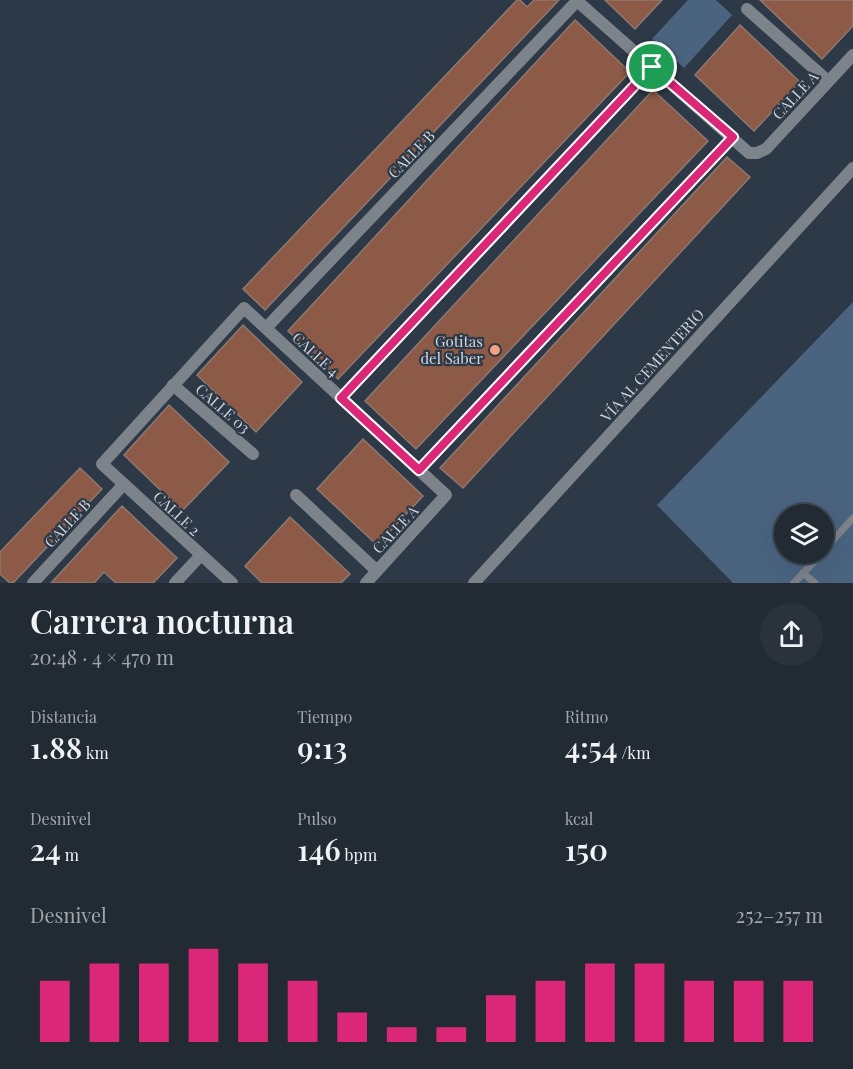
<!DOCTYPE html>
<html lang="es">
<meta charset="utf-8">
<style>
:root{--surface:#222b34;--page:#2a333c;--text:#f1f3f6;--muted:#a2a7ac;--line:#3f474f;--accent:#db2777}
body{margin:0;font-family:"Playfair Display",serif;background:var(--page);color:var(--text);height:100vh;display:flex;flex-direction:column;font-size:22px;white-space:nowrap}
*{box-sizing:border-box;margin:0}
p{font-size:20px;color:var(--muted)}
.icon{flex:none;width:33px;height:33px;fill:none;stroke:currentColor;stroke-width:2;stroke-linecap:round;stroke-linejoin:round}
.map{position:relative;height:583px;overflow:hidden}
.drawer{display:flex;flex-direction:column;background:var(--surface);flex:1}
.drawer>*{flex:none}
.buttons{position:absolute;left:774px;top:504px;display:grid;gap:12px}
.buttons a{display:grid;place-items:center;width:60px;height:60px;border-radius:50%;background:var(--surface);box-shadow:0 6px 24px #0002,0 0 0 2px var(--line);font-size:30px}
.pin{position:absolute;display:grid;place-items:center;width:51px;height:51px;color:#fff;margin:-26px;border:3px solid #fff;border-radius:50%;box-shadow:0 2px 6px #0007}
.round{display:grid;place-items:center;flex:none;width:63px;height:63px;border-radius:32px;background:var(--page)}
.summary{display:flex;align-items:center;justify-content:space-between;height:102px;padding:0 30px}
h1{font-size:33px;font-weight:600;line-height:45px}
.figures{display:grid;grid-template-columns:repeat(3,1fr);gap:9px;height:102px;padding:6px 30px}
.figures div{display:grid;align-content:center}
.figures b{font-size:30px;font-weight:600}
.figures small{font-size:16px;font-weight:400}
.figures p{font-size:16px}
.chart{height:168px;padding:12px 30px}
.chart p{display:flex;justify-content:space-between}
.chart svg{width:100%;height:108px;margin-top:6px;stroke:var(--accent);stroke-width:6}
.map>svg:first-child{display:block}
.green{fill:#4a6480;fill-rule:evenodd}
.building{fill:#8c5a46;stroke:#8e7971;stroke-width:1.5}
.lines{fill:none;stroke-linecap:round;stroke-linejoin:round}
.service{stroke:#7d838a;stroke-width:7}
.minor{stroke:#7d838a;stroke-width:12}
.route-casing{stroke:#fff;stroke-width:12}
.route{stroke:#db2777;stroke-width:8}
.poi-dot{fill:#f2a07f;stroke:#2d3946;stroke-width:2}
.labels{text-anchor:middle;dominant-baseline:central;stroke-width:4.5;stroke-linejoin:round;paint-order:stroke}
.street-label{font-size:15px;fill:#d0d8e0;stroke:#2d3946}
.poi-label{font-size:15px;fill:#d0d8e0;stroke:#2d3946;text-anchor:end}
</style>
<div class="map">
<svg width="853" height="583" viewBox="0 0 853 583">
<rect width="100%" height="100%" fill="#2d3946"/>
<!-- green -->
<g class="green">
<path d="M688,0H716L732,15L684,68L652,39Z"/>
<path d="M853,302V583H733L657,505ZM784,514H824V554H784Z"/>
</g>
<!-- building -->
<g class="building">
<path d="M517,0H520L527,7L534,0H559L265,310L243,289Z"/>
<path d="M605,0H662L635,29Z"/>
<path d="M760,0H853V26L822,59Z"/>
<path d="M575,20L630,72L338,379L288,331Z"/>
<path d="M740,25L800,82L754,131L695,75Z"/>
<path d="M653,90L708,141L416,449L365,401Z"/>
<path d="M727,157L750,177L463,488L440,468Z"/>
<path d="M243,325L302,382L256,432L197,375Z"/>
<path d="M169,405L229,462L182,511L124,455Z"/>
<path d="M363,439L423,496L377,545L317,489Z"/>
<path d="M80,468L102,489L13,583H10L0,574V552Z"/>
<path d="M122,506L177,558L153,583H116L104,572L94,583H51Z"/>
<path d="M290,517L350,574L341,583H262L245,566Z"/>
</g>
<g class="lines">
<!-- service -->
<g class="service">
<path d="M824,550L853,518"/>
<path d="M803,573L815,583"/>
<path d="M794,583L821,554"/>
</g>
<!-- minor -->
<g class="minor">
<path d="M576,0L749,153H757L766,149L853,55"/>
<path d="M747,9L828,81"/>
<path d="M266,328L577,1"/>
<path d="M173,385L253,454"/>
<path d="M341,398L652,67"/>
<path d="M419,470L733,137"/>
<path d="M296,495L377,571"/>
<path d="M33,583L124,484"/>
<path d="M175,583L201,555"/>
<path d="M232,583L102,464L244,308L446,495L366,583"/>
<path d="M474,583L853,168"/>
</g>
</g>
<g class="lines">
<!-- route casing -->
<g class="route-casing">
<path id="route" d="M652,67L733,137L419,470L341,398Z"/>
</g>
<!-- route -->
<use href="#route" class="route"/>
</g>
<!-- markers -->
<circle class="poi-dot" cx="495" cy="350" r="6"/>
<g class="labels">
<!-- street labels -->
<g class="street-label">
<text transform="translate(795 95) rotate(-47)">CALLE A</text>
<text transform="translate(411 154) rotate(-46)">CALLE B</text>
<text transform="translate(316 354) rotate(43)">CALLE 4</text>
<text transform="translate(652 365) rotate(-48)">VÍA AL CEMENTERIO</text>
<text transform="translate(223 408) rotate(41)">CALLE 03</text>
<text transform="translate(177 513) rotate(43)">CALLE 2</text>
<text transform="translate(67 523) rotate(-47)">CALLE B</text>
<text transform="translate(395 529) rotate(-47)">CALLE A</text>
</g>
<!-- poi labels -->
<g class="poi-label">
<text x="483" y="341">Gotitas<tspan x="483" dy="17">del Saber</tspan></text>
</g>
</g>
</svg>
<div class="buttons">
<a><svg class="icon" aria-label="layers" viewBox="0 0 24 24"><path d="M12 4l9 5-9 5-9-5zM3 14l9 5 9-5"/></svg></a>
</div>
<div class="pin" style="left:652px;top:67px;background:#1e9e55"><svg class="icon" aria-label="arrive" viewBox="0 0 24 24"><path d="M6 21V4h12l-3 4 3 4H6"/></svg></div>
</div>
<section class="drawer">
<div class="summary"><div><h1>Carrera nocturna</h1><p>20:48 · 4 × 470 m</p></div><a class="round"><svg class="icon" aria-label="share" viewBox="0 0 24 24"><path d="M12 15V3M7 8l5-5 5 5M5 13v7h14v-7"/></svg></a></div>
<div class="figures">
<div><p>Distancia</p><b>1.88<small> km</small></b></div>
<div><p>Tiempo</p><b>9:13</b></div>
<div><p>Ritmo</p><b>4:54<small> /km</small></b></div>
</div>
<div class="figures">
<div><p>Desnivel</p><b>24<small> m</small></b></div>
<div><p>Pulso</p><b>146<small> bpm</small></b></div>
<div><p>kcal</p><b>150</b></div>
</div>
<div class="chart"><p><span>Desnivel</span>252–257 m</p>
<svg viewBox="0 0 160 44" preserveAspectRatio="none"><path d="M5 44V19M15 44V12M25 44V12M35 44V6M45 44V12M55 44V19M65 44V32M75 44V38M85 44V38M95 44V25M105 44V19M115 44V12M125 44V12M135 44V19M145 44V19M155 44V19"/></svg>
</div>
</section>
